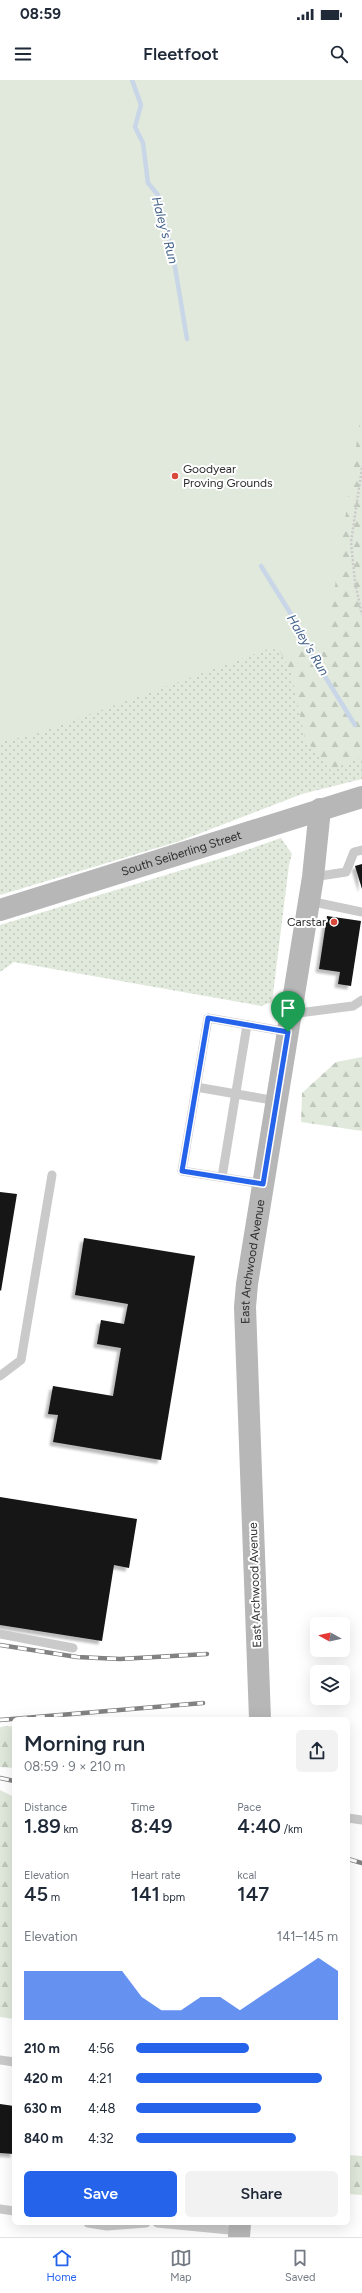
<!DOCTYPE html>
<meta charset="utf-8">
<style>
:root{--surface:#fff;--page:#f2f2f3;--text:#1f2937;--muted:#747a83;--line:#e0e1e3;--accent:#2563eb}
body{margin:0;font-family:Figtree,sans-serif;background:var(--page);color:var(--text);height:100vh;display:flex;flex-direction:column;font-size:15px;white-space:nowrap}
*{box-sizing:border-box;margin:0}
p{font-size:13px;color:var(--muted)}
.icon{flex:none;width:22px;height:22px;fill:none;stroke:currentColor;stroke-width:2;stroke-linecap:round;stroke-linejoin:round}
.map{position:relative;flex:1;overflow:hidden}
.panel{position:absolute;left:12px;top:1637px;width:338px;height:508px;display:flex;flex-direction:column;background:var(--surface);border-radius:6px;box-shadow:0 4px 16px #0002}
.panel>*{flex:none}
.needle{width:26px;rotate:278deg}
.controls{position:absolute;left:310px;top:1537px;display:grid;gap:8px}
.controls a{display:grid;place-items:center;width:40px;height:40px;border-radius:6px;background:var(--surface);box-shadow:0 4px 16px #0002;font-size:20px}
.pin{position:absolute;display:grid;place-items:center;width:34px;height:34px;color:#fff;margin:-41px -17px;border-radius:50% 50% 50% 0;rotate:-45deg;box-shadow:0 0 4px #0007}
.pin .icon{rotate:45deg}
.round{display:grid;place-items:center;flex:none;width:42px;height:42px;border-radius:6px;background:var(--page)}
.head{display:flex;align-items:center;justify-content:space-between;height:68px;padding:0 12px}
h1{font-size:22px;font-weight:600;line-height:30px}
.figures{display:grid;grid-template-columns:repeat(3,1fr);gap:6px;height:68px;padding:4px 12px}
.figures div{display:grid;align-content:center}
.figures b{font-size:20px;font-weight:600}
.figures small{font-size:11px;font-weight:400}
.figures p{font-size:11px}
.chart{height:112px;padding:8px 12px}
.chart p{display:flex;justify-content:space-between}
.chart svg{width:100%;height:72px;margin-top:4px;fill:var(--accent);opacity:.7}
.primary-button{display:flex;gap:8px;margin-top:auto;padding:8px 12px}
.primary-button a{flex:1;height:46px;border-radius:6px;background:var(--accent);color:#fff;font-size:16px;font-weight:600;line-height:46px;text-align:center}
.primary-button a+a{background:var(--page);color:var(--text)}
ul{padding:0 12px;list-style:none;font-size:13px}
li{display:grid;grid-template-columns:64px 48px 1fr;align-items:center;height:30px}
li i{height:10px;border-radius:5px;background:var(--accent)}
.status{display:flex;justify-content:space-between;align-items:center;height:28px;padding:0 20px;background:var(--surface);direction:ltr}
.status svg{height:11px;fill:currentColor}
header{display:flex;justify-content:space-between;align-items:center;height:52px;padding:0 12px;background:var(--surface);font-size:18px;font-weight:600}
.dock{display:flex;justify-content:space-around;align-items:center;height:56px;border-top:1px solid var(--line);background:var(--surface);font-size:11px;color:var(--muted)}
.dock a{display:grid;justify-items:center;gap:2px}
.dock .selected{color:var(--accent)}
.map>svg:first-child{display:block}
.grass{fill:url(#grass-dots)}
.forest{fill:url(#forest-firs)}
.park{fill:#e0e9db}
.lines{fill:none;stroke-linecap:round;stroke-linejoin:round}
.stream{stroke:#c8d6e8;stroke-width:4.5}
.building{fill:#141414;filter:url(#shadow)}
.path{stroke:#cacaca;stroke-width:2.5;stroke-dasharray:2 2;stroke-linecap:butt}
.lane{stroke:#cacaca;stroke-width:9}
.secondary{stroke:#b7b7b7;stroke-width:22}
.rail-casing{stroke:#828282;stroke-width:4.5}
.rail{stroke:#fff;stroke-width:3;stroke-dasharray:9;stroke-linecap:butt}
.route-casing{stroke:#fff;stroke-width:8}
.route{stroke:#2563eb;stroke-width:5}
.poi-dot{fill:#d94939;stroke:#fff;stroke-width:1.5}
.labels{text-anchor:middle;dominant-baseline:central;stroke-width:4;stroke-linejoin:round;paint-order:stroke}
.poi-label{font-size:12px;fill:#2d2d2d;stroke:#fff;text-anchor:start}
.street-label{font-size:12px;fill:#2d2d2d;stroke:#fff}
.water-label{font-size:13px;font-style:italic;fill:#406089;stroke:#fff}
</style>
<div class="status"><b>08:59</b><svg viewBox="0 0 49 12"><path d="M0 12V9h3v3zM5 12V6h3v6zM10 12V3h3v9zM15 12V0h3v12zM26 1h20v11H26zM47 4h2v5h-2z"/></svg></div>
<header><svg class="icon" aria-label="menu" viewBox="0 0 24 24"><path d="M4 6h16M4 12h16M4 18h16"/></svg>Fleetfoot<svg class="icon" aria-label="search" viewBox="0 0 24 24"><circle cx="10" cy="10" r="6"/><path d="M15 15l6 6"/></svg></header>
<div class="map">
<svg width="362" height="2157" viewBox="0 0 362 2157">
<defs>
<pattern id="grass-dots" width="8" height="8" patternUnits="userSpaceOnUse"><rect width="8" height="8" fill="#e0e9db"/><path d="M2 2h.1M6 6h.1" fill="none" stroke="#c0c8bc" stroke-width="1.8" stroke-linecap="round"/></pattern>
<pattern id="forest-firs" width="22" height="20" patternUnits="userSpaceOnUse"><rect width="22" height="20" fill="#e0e9db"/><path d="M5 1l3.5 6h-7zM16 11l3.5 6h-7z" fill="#c0c8bc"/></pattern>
<filter id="shadow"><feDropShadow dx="-3.5" dy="3.5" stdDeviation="1" flood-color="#0004"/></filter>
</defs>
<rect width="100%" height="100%" fill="#fff"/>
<!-- grass -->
<g class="grass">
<path d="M0,0H362V699L302,714L180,761L0,815Z"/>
<path d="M281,758L292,774L289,785L272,922L261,926L14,882L0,892V845L232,775Z"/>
</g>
<!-- forest -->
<g class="forest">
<path d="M362,240V677L330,690L305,659L291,592L275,562Z"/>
<path d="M362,977V1051L301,1042L302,1013L336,982Z"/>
<path d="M14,1646V1688L0,1687V1647Z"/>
<path d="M0,1710L14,1717V1939L0,1937Z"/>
<path d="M348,2075L362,2076V2115L348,2114Z"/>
</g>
<!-- park -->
<path class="park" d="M0,0H362V327L325,572L268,569L39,653L0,662Z"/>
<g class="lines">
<!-- stream -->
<g class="stream">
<path d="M132,0L141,25L135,47L143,63L148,103L158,115L173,175L187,259"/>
<path d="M261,486L299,547L313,577L355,645"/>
</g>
</g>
<!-- building -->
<g class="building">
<path d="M362,784V809L355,786Z"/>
<path d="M327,836L361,841L351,906L338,904L340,892L319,889Z"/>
<path d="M0,1112L17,1114L1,1211L0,1210Z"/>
<path d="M84,1158L195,1176L161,1380L53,1362L58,1335L48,1334L53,1306L113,1316L121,1268L97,1264L101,1240L124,1244L128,1224L75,1215Z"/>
<path d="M0,1417L137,1439L129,1488L114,1485L102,1561L0,1545Z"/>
<path d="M0,2024L14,2026V2074L0,2073Z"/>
</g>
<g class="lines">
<!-- path -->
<path class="path" d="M362,388L351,462L355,502L362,535"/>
<!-- lane -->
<g class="lane">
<path d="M313,797L346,792L354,772L362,770"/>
<path d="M309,821L362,832"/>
<path d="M291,934L353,926L362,920"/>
<path d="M196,1007L277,1021"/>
<path d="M222,1097L247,945"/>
<path d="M263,1104L182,1091L208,938L288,952"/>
<path d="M0,1296L21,1280L52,1095"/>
<path d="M0,1554L73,1568"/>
<path d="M348,1738L362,1740"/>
<path d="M0,1980L14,1982"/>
<path d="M0,2129L14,2131"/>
<path d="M88,2143L107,2146L146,2143"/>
<path d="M157,2143L240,2151"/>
</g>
<!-- secondary -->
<g class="secondary">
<path id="s1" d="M0,830L362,717"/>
<path id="s2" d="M260,1639L245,1227L247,1204L313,797L320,729"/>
<path d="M239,2157L240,2143"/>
</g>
<!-- rail casing -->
<g class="rail-casing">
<g id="rail">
<path d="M0,1565L77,1577L120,1579L207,1574"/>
<path d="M0,1640L203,1623"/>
<path d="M0,1698L14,1701"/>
<path d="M348,1779L362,1783"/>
</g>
</g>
<!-- rail -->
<use href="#rail" class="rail"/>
</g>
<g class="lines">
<!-- route casing -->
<g class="route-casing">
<path id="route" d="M208,938L288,952L263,1104L182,1091Z"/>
</g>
<!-- route -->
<use href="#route" class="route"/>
</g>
<!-- markers -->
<g class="poi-dot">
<circle cx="175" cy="396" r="4"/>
<circle cx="334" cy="842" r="4"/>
</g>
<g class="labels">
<!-- poi labels -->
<g class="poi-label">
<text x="183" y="389">Goodyear<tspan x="183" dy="14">Proving Grounds</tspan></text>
<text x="326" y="842" text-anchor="end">Carstar</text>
</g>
<!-- street labels -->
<g class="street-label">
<text stroke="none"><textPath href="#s1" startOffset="190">South Seiberling Street</textPath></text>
<text stroke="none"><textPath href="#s2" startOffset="458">East Archwood Avenue</textPath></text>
<text transform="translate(255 1505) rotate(-92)">East Archwood Avenue</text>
</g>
<!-- water labels -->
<g class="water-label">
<text transform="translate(165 150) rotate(75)">Haley's Run</text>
<text transform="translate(308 565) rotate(59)">Haley's Run</text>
</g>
</g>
</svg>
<div class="controls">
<a><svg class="needle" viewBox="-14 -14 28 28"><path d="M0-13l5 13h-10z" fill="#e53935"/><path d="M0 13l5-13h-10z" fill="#747a83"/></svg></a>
<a><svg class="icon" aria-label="layers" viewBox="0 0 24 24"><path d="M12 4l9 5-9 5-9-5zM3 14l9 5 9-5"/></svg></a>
</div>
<div class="pin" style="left:288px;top:952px;background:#1e9e55"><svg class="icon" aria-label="arrive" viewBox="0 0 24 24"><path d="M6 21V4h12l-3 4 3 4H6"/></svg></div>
<section class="panel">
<div class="head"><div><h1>Morning run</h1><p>08:59 · 9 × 210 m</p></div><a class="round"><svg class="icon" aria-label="share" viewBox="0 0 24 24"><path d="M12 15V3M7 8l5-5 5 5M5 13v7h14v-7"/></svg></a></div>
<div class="figures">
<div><p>Distance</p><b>1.89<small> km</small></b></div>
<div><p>Time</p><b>8:49</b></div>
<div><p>Pace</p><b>4:40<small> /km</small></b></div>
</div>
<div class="figures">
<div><p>Elevation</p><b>45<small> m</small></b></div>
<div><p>Heart rate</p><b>141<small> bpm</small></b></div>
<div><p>kcal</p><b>147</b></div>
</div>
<div class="chart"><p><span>Elevation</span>141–145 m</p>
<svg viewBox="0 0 160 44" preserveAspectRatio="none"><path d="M0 44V14L10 14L20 14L30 14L40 14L50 14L60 30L70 38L80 38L90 30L100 30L110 38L120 30L130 22L140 14L150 6L160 14V44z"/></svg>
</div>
<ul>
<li><b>210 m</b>4:56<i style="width:56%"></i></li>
<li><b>420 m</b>4:21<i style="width:92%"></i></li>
<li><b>630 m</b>4:48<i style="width:62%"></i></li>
<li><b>840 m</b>4:32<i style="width:79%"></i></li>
</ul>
<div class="primary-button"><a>Save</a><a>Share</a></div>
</section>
</div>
<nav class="dock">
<a class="selected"><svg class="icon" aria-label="home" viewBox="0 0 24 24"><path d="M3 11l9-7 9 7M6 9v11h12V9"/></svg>Home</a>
<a><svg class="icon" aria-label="map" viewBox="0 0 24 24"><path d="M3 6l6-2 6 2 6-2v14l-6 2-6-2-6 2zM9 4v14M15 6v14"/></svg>Map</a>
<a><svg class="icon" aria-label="saved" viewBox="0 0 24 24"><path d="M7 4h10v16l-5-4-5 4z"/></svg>Saved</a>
</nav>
